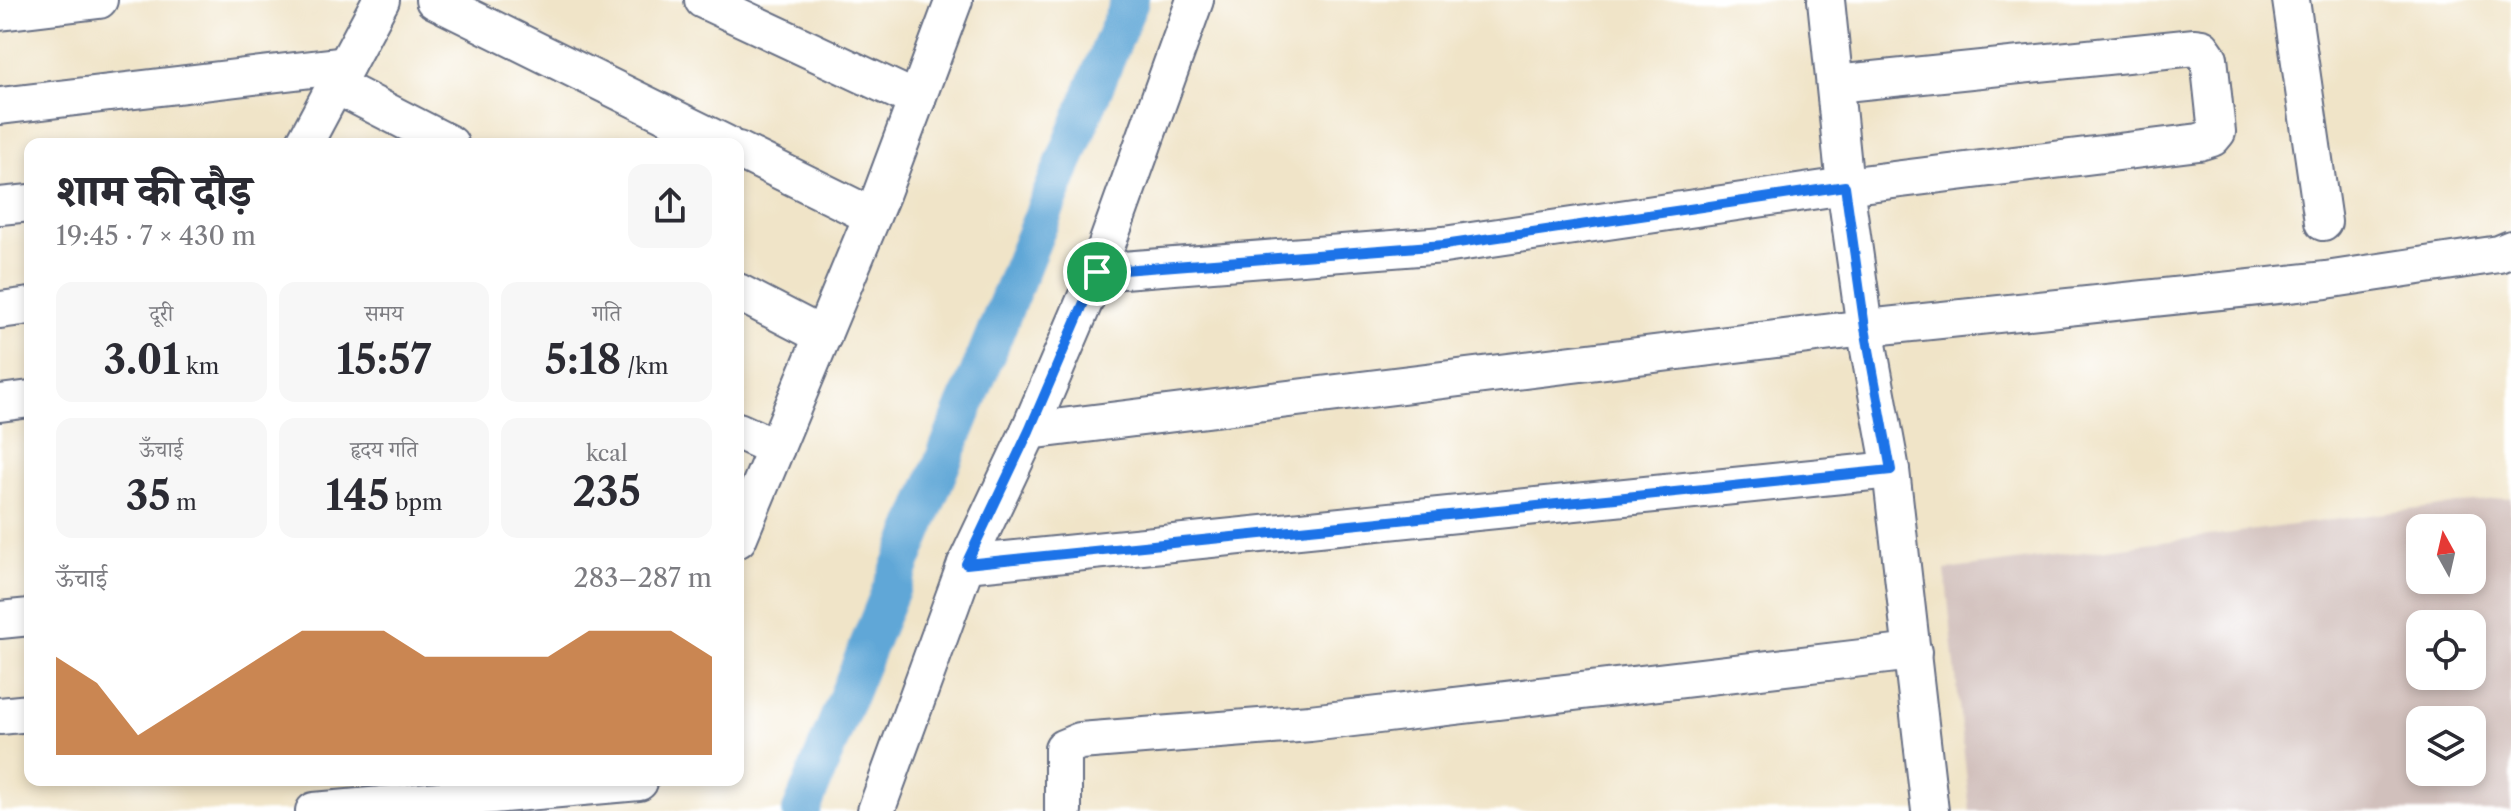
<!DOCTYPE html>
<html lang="hi">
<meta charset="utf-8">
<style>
:root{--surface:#fff;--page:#f7f7f7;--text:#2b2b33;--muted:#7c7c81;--accent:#b45309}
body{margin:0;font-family:"Libre Caslon Text","Noto Serif Devanagari",serif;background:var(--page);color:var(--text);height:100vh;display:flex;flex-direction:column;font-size:30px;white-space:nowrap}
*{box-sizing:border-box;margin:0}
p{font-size:26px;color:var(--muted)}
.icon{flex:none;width:44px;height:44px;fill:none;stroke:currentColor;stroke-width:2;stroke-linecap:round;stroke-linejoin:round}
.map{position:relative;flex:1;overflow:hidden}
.side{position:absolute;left:24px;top:138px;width:720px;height:648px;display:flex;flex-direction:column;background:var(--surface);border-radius:16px;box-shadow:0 4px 12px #0003}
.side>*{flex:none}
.needle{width:52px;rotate:352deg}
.buttons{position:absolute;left:2406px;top:514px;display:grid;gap:16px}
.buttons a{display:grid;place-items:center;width:80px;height:80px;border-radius:16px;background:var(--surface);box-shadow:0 4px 12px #0003;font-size:40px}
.pin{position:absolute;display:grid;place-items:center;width:68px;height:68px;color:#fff;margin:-34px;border:4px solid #fff;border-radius:50%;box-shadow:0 2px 8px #0007}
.round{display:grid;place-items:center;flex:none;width:84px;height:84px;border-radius:16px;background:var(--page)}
.head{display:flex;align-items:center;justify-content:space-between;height:136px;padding:0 32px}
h1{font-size:44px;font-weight:800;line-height:60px}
.stats{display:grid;grid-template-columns:repeat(3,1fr);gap:12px;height:136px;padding:8px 32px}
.stats div{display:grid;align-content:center;border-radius:16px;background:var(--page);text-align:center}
.stats b{font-size:40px;font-weight:800}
.stats small{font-size:22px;font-weight:400}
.stats p{font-size:22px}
.chart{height:224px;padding:16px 32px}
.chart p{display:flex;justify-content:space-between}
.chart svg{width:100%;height:144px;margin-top:8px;fill:var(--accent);opacity:.7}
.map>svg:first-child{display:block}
.industrial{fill:#d1c0bc;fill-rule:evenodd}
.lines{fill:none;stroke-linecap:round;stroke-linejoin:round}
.canal{stroke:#61a7d7;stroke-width:38}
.minor-casing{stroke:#666e83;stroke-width:40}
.minor{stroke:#fff;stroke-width:36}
.route-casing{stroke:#fff;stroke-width:16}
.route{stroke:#1a73e8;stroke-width:10}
</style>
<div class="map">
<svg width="2511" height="811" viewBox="0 0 2511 811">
<rect width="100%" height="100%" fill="#fff"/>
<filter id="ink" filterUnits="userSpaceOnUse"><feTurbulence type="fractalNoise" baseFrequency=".0125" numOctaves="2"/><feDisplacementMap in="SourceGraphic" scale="16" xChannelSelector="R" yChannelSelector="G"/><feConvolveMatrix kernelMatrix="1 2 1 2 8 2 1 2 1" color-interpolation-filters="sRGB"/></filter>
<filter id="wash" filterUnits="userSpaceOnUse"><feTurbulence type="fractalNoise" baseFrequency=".006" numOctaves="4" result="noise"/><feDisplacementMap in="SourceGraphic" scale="32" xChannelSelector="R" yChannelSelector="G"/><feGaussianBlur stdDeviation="1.8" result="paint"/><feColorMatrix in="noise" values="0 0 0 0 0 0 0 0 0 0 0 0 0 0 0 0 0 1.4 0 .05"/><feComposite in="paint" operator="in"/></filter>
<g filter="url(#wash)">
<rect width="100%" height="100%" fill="#f0e4c8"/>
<!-- industrial -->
<path class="industrial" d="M2511,497V811H1970L1945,570ZM2420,528H2472V580H2420ZM2420,624H2472V676H2420ZM2420,720H2472V772H2420Z"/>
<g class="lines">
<!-- canal -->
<path class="canal" d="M801,811L1130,0"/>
</g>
</g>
<g filter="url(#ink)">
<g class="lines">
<!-- minor casing -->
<g class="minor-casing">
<g id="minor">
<path d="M434,0L726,144"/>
<path d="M703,0L917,100"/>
<path d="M1826,0L1845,186L1865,328L1891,470L1930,811"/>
<path d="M2291,0L2323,222"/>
<path d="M0,12L99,0"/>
<path d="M335,85L450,144"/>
<path d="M0,106L346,65"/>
<path d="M304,144L381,0"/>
<path d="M738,150L872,216"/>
<path d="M0,206L30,203"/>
<path d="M1097,272L1444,245L1845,186L2199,142L2212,138L2217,132L2209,58L2202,48L2195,47L1835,84"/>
<path d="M738,292L823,336"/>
<path d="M0,310L30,306"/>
<path d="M0,403L30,399"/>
<path d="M738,431L776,448"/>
<path d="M1029,431L1865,328L2326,280L2499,254L2511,249"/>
<path d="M738,539L881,195L954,0"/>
<path d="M966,564L1891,470"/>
<path d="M0,620L30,617"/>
<path d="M0,716L30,713"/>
<path d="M314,811L639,782"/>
<path d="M876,811L966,564L1029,431L1097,272L1195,0"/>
<path d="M1063,811V748L1080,741L1310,723L1913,652"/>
</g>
</g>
<!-- minor -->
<use href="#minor" class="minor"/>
</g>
</g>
<g class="lines" filter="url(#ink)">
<!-- route casing -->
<g class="route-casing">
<path id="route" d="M1845,186L1865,328L1891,470L966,564L1029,431L1097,272L1444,245Z"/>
</g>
<!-- route -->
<use href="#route" class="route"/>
</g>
</svg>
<div class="buttons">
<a><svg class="needle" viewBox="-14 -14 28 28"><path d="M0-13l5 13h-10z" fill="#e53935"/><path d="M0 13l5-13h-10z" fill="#7c7c81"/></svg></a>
<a><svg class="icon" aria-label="locate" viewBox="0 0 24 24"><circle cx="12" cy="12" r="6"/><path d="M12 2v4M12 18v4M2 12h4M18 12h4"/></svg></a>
<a><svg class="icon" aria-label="layers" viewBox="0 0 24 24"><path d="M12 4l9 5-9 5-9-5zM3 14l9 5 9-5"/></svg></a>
</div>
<div class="pin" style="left:1097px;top:272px;background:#1e9e55"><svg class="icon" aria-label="arrive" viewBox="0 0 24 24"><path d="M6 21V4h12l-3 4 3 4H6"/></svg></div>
<section class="side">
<div class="head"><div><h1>शाम की दौड़</h1><p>19:45 · 7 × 430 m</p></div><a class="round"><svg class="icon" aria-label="share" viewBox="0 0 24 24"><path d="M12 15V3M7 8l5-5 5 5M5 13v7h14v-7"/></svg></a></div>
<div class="stats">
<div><p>दूरी</p><b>3.01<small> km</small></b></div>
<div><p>समय</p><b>15:57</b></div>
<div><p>गति</p><b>5:18<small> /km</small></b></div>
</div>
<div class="stats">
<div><p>ऊँचाई</p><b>35<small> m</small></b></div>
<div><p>हृदय गति</p><b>145<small> bpm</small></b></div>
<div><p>kcal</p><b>235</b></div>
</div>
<div class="chart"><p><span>ऊँचाई</span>283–287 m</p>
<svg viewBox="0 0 160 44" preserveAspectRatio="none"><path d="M0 44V14L10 22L20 38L30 30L40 22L50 14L60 6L70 6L80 6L90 14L100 14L110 14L120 14L130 6L140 6L150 6L160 14V44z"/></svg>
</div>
</section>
</div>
